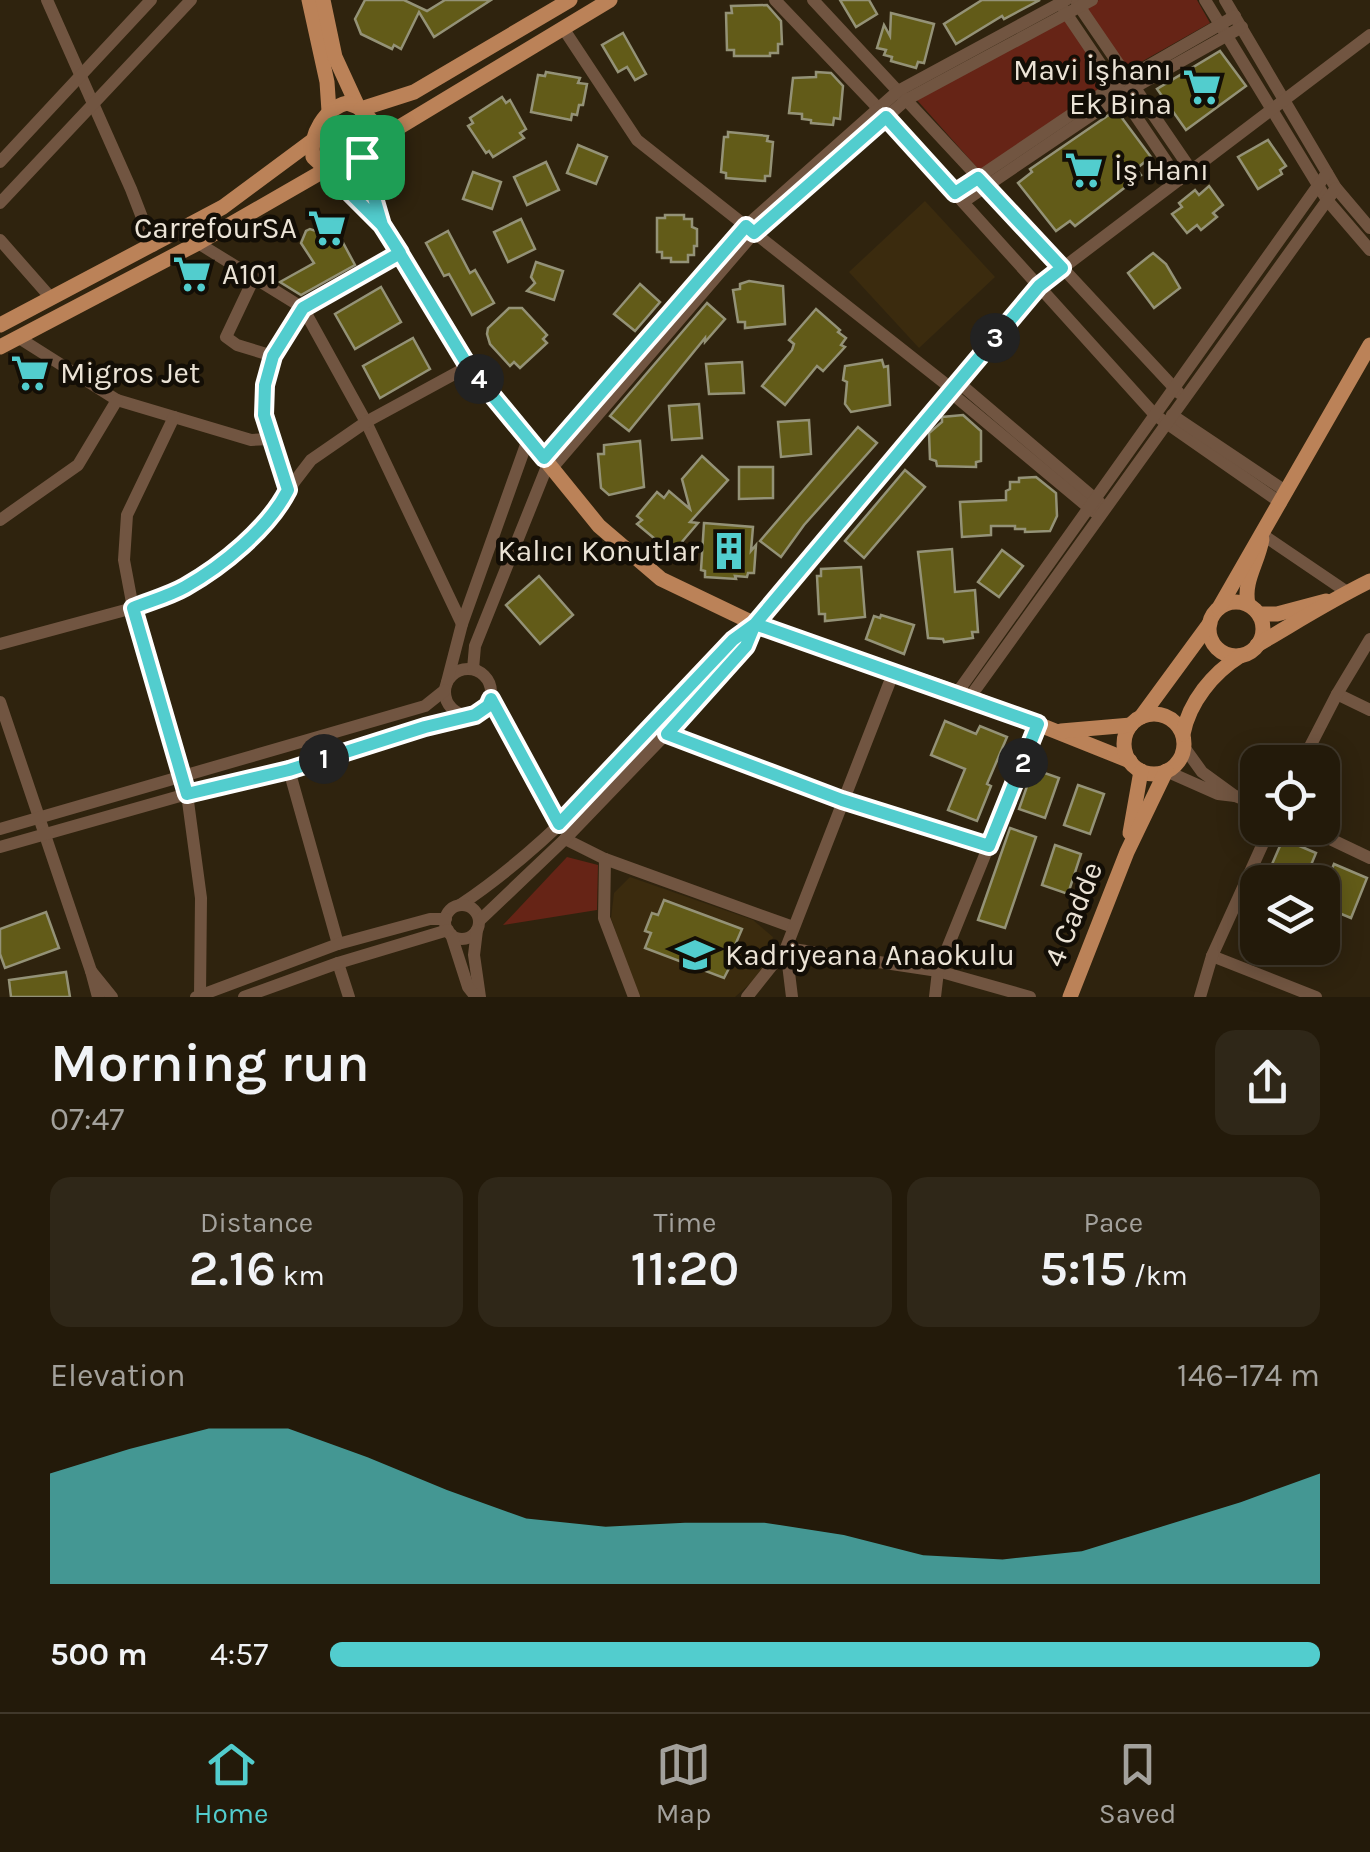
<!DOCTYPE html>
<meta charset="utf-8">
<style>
:root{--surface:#231a0a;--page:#2f2718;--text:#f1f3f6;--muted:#a3a19c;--line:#40382b;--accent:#52cdce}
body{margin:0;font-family:Karla,sans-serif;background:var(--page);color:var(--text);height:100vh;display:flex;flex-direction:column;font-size:38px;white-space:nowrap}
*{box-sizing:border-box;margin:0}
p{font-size:32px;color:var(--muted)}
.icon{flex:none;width:55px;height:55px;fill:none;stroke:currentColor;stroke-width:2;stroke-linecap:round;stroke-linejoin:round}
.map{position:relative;height:997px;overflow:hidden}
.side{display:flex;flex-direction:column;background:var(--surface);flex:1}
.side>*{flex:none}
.tools{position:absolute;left:1240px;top:745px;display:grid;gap:20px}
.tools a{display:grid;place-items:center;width:100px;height:100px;border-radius:20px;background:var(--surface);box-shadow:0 5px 25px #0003,0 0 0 2px var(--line);font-size:50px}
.pin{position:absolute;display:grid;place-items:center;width:85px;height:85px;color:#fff;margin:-42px;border-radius:20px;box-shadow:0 5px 15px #0006}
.km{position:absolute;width:50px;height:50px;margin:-25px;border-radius:50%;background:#222;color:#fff;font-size:28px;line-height:50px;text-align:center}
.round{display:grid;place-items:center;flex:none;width:105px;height:105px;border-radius:20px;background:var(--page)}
.overview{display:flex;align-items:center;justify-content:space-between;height:170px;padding:0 50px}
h1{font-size:55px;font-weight:600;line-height:75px}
.figures{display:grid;grid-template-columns:repeat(3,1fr);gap:15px;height:170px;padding:10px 50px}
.figures div{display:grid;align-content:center;border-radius:20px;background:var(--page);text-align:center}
.figures b{font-size:50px;font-weight:600}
.figures small{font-size:28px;font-weight:400}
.figures p{font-size:28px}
.chart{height:280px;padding:20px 50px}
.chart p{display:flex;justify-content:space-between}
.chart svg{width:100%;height:180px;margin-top:10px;fill:var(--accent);opacity:.7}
ul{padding:0 50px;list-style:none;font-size:32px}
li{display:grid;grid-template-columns:160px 120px 1fr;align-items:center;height:75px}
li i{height:25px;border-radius:12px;background:var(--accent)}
.tabs{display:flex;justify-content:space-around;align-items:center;height:140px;border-top:2px solid var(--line);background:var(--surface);font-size:28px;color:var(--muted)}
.tabs a{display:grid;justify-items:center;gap:5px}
.tabs .active{color:var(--accent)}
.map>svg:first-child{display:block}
.built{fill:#3b2b0e}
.green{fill:#662416}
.building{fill:#625b18;stroke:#949277;stroke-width:2.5}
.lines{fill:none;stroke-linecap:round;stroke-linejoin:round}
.minor{stroke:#715541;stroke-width:12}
.major{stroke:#bb8258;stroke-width:15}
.route-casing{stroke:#fff;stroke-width:20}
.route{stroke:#52cdce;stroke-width:12}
.labels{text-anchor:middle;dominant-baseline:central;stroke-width:9;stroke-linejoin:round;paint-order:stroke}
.poi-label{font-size:30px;fill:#ebe3d6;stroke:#130e06;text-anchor:start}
.street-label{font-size:30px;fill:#ebe3d6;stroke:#130e06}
</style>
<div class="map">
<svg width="1370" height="997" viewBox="0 0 1370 997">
<rect width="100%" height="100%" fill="#2f230e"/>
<!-- built -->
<g class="built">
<path d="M925,201L995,277L919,348L849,272Z"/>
<path d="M630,877L753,920L773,937L761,974L735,997H638L611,918L614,893Z"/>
</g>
<!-- green -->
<g class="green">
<path d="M1099,0H1197L1210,23L1127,70L1085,7Z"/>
<path d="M1064,18L1109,83L981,172L916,99Z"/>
<path d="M567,857L598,865L597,910L503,925Z"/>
</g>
<!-- building -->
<g class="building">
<path d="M365,0H404L427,11L445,0H491L434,37L419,12L401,49L394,45L392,49L361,34L355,19Z"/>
<path d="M840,0H869L877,14L856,27Z"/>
<path d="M982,0H1040L1004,19L1002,16L956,44L944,24Z"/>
<path d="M767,5L781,21L782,44H778V53H770V56H734V50H727L726,13H732L731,6Z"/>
<path d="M891,13L934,24L924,63L918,62L916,68L891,61L892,57L884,55L886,50L877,48L884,25L890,36Z"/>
<path d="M623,33L646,74L635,80L627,67L618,72L602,45Z"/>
<path d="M1220,51L1246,86L1186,130L1157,89Z"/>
<path d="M546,72L580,78L578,83L587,84L583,105H579L577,115L572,114L571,120L531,112L538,75L545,76Z"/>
<path d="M816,72L831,73L843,86L840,119L834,118L833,125L811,123V120L802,119V114L789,113L793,78L816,77Z"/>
<path d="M502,97L506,103L510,100L526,129L520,133L524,138L493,157L489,151L486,153L468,126L473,123L470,118Z"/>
<path d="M1116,110L1151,157L1136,169L1141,175L1075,226L1070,221L1056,231L1018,183L1032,172L1030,169Z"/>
<path d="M728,132L768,136L767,141L773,142L770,176H765V181L726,178V173L721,172L724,137H728Z"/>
<path d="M1268,140L1286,166L1280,170L1282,174L1258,189L1238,157Z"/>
<path d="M578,145L607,157L596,184L567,173Z"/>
<path d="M546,162L559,190L527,205L514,177Z"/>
<path d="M473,172L501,182L492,209L463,199Z"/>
<path d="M1209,186L1223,205L1213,213L1217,217L1201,230L1197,225L1187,233L1172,214L1182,207L1179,203L1195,190L1199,195Z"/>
<path d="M665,215H684V219H692V227L697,229V246H694V255H688V262H671V258H662V252H657V218H665Z"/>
<path d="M521,219L535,249L508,262L494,232Z"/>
<path d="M333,224L355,265L301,295L280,282L314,263L301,243L306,231L310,229L319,232Z"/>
<path d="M448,231L470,273L475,270L494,303L472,315L449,274L444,276L426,243Z"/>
<path d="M1153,253L1166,264L1180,288L1154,308L1128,273Z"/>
<path d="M536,262L563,271L554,300L527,291L535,283L531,277Z"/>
<path d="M749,281L783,286L785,324L745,328V322H738L733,290L740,289V284Z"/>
<path d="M640,284L660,302L635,331L614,314Z"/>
<path d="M381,287L401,322L355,349L335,314Z"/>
<path d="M707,303L725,319L705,342V338L629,431L610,416Z"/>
<path d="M509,308H522L547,335L543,339L547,343L520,368L514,362L510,366L490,344L487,334L488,328Z"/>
<path d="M816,309L840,330L838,332L846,338L841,345L845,347L823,371L817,366L785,405L762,386L792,350L794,344L789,340Z"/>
<path d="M413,338L430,369L380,398L363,366Z"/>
<path d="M882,360L884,367L888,366L890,405L851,412L845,404L847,382L843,380L845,366Z"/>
<path d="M742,362L744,393L709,394L706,364Z"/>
<path d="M699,404L702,438L672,440L669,406Z"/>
<path d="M963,415L981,431V461L976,462V467L937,466L936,461L930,459L929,433L942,422V417Z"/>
<path d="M809,420L811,454L781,457L778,422Z"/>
<path d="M858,427L877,443L804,525L781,557L760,541Z"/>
<path d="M640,441L644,487L609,495L601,488L598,454H604V445Z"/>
<path d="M702,456L728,480L690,522L698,523L675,550L670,545L667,549L637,524L642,520L637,516L657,492L664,498L669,491L690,509L682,479Z"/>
<path d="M739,467H773V498L739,499Z"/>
<path d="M905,470L925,487L864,558L845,541Z"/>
<path d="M1036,477L1056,493L1057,516L1050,531L1025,532V529H1015V526H991V535L962,537L960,502L1006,500V491L1010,489V482H1019V478Z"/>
<path d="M704,523L753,527L751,551L756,545L754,573H748L747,577L735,576L736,579L705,577V571L701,570Z"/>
<path d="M952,549L955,592L975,590L978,632H972L973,638L944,642L943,639L928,638L918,552Z"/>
<path d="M1002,550L1023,566L999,597L978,582Z"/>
<path d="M861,567L865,617L825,621V614H819L817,576H821V569Z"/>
<path d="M539,576L573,615L540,644L506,605Z"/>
<path d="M881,615L914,625L904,654L866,639L874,616L880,618Z"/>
<path d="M945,721L976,734L980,726L1007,737L987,784L991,786L977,821L948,810L965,769L931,755Z"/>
<path d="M1033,769L1059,778L1045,818L1019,809Z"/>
<path d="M1078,785L1104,794L1090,834L1064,825Z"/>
<path d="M1010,828L1036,837L1005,928L978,920Z"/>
<path d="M1283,839L1316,853L1304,882H1277L1266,878Z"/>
<path d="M1055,845L1081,854L1068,894L1042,885Z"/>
<path d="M1334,864L1367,878L1351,918L1322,906V893Z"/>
<path d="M664,900L742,929L736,943L741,945L724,978L645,948L651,933L645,931L652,913L658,915Z"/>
<path d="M46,912L59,948L5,968L0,954V929Z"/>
<path d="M66,972L70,997H11L9,980Z"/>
</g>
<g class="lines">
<!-- minor -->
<g class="minor">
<path d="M47,0L131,189L153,246"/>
<path d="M775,0L878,108L1155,415L1281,503"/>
<path d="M813,0L1179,393"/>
<path d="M1205,0L1327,200L1370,250"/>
<path d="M1225,0L1336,188L1370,228"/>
<path d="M1077,3L1191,170"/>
<path d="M1064,10L1179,180"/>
<path d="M563,28L637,140L952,389"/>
<path d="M0,162L151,0"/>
<path d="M955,193L1115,85L1235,16"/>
<path d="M963,202L1121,95L1242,27"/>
<path d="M0,203L191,0"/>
<path d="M0,240L51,298"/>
<path d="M198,243L303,308L366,422L462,624"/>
<path d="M254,278L226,337L237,345L273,356"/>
<path d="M19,338L117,400L251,440L270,439"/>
<path d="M958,382L1100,503"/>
<path d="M950,392L1094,512"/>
<path d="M1172,415L1287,492"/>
<path d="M544,459L746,226L898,91L1066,0"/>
<path d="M552,468L754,233L906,100L1092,0"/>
<path d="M288,490L311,460L366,422L469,366"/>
<path d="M0,520L78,465L117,400"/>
<path d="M1263,535L1347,592"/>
<path d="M0,644L133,608L124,560L127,515L174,417"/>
<circle cx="468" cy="692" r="23"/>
<path d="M473,669L475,646L548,464"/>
<path d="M447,682L462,624L528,439"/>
<path d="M957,693L1327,173"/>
<path d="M1337,694L1370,710"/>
<path d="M970,697L1336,188"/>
<path d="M491,699L559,824"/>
<path d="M0,702L91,971"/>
<path d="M667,733L843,799L989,846"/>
<path d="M1302,762L1337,694L1370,639"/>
<path d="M289,770L338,944"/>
<path d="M1166,771L1218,794L1235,796L1202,772L1184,747"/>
<path d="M1235,796L1258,805"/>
<path d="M1307,828L1370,858"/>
<path d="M0,829L425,706L445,690"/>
<path d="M565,839L605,859L793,927"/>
<path d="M0,847L187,794L289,770L467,716"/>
<path d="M605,859L604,918L634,997"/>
<path d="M460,905C565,835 648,731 733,640L755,624L1039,286L1370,35"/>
<circle cx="462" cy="922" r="17"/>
<path d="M479,921L565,839L667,733L746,646L754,626"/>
<path d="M477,930L474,955L480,997"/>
<path d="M451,934L468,987L476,997"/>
<path d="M1212,956L1316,997"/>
<path d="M338,963L349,997"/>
<path d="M200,995L201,898L187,794L133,608C189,587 259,546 288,490L264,415L265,385L273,356L303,308L400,253"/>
<path d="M98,997L91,971L112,997"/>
<path d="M196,997L338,944L430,919H446"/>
<path d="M244,997L338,963L448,930"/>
<path d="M747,997L786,948L894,671"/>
<path d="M792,997L786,948L938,971L1030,997"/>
<path d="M935,997L938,971L1038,724"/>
<path d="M1200,997L1212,956L1270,828"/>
</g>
<!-- major -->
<g class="major">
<path d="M309,0L327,82L329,111"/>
<path d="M323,0L335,57L358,107"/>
<path d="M347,103L358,107L371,120C378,144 357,175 331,174L313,157C309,135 325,108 347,103Z"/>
<path d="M361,109L414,92L570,0"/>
<path d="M368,146L610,0"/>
<path d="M331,174L382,225L362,157"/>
<path d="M382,225L469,366L599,526L661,579L755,624L970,697L1130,761"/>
<path d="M0,325L223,207L312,141"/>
<path d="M0,347L198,243L325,170"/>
<circle cx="1236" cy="629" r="27"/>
<path d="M1248,604C1243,581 1258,563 1262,539"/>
<path d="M1219,608L1370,345"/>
<path d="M1259,614H1277L1326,601"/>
<path d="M1257,645C1295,623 1331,600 1370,581"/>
<circle cx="1154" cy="744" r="30"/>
<path d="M1141,717L1210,623"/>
<path d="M1061,731L1131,725"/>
<path d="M1183,734C1189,702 1213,673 1240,656"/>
<path d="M1130,833L1141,771"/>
<path d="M1070,997L1127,852L1166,771"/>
</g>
</g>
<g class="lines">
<!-- route casing -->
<g class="route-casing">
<path id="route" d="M362,157L382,225L400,253L303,308L273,356L265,385L264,415L288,490C268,529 222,566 185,587C169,596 150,601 133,608L187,794L289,770L425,727L475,715L488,706L491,699L559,824L733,640L755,624L1038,724L989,846L842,800L667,734L746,646L755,624L1039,286L1062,268L978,178L955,193L886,117L754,233L746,226L544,458L468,366L394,244L382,225L331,174L349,172L362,157"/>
</g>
<!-- route -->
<use href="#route" class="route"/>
</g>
<!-- icons -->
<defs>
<g id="supermarket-bare" transform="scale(3)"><path d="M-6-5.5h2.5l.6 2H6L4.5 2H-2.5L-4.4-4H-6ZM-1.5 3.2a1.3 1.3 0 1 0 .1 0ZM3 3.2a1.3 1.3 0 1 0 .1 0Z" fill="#52cdce" stroke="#130e06" stroke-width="2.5" paint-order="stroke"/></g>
<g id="building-bare" transform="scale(3)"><path d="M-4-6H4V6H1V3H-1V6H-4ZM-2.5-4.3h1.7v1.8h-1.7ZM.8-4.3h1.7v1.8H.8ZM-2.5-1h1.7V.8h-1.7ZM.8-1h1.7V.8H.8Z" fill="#52cdce" stroke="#130e06" stroke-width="2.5" paint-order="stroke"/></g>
<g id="school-bare" transform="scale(3)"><path d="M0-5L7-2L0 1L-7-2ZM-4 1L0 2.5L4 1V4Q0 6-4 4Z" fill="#52cdce" stroke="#130e06" stroke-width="2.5" paint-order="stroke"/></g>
</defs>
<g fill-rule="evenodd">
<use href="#supermarket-bare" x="1202" y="87"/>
<use href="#supermarket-bare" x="1084" y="170"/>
<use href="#supermarket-bare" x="327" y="228"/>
<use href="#supermarket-bare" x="192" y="274"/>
<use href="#supermarket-bare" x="30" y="373"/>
<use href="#building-bare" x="729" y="551"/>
<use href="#school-bare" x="695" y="955"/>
</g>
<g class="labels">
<!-- poi labels -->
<g class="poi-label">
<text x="1172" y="70" text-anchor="end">Mavi İşhanı<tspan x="1172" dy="34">Ek Bina</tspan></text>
<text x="1114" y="170">İş Hanı</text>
<text x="297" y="228" text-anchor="end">CarrefourSA</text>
<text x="222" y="274">A101</text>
<text x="60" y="373">Migros Jet</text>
<text x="699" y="551" text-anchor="end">Kalıcı Konutlar</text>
<text x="725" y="955">Kadriyeana Anaokulu</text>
</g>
<!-- street labels -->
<g class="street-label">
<text transform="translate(1073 914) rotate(-68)">4 Cadde</text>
</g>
</g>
</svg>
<div class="tools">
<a><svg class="icon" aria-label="locate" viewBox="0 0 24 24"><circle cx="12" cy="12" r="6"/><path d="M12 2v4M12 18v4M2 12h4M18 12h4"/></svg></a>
<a><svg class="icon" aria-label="layers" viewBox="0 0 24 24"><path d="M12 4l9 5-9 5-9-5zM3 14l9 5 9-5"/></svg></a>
</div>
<div class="pin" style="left:362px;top:157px;background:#1e9e55"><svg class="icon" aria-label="arrive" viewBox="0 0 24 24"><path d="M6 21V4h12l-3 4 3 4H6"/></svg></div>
<b class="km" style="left:324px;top:759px">1</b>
<b class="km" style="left:1023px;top:763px">2</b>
<b class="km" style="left:995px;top:338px">3</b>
<b class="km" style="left:479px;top:379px">4</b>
</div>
<section class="side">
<div class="overview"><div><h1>Morning run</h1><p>07:47</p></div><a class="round"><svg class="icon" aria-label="share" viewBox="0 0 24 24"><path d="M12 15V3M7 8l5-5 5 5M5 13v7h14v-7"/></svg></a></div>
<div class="figures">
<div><p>Distance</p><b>2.16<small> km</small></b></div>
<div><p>Time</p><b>11:20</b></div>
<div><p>Pace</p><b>5:15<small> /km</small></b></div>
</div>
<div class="chart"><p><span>Elevation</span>146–174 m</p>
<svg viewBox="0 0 160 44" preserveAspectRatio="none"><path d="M0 44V17L10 11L20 6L30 6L40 13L50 21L60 28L70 30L80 29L90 29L100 32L110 37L120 38L130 36L140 30L150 24L160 17V44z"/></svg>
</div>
<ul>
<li><b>500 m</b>4:57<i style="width:100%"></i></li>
</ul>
</section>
<nav class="tabs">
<a class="active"><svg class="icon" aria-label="home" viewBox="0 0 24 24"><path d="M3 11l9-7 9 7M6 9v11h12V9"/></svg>Home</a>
<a><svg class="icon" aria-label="map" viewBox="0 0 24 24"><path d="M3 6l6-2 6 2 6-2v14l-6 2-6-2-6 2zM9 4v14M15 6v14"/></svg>Map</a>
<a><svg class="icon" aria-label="saved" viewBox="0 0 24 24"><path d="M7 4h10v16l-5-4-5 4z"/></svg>Saved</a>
</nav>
